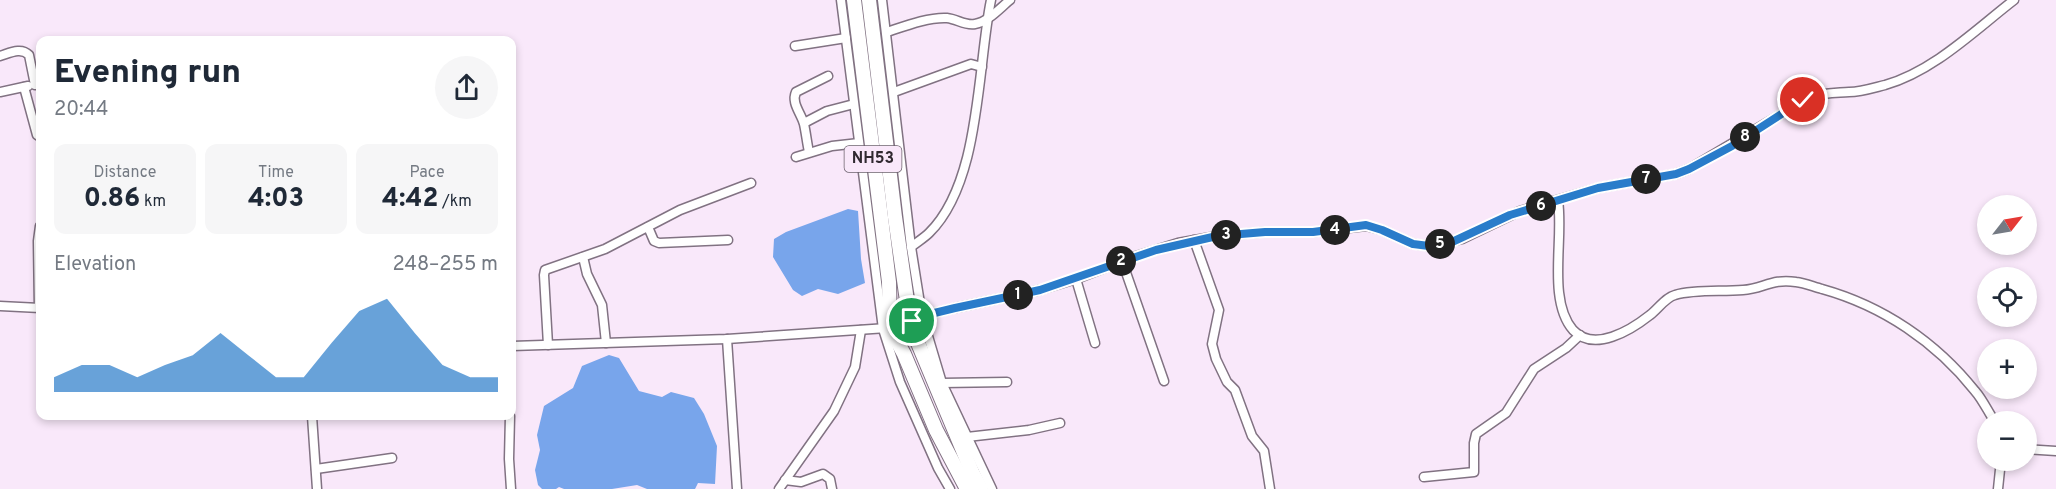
<!DOCTYPE html>
<meta charset="utf-8">
<style>
:root{--surface:#fff;--page:#f6f6f7;--text:#1f2937;--muted:#747a83;--accent:#297cca}
body{margin:0;font-family:Overpass,sans-serif;background:var(--page);color:var(--text);height:100vh;display:flex;flex-direction:column;font-size:22px;white-space:nowrap}
*{box-sizing:border-box;margin:0}
p{font-size:20px;color:var(--muted)}
.icon{flex:none;width:33px;height:33px;fill:none;stroke:currentColor;stroke-width:2;stroke-linecap:round;stroke-linejoin:round}
.map{position:relative;flex:1;overflow:hidden}
.panel{position:absolute;left:36px;top:36px;width:480px;height:384px;display:flex;flex-direction:column;background:var(--surface);border-radius:12px;box-shadow:0 3px 9px #0003}
.panel>*{flex:none}
.needle{width:39px;rotate:59deg}
.tools{position:absolute;left:1977px;top:195px;display:grid;gap:12px}
.tools a{display:grid;place-items:center;width:60px;height:60px;border-radius:50%;background:var(--surface);box-shadow:0 3px 9px #0003;font-size:30px}
.pin{position:absolute;display:grid;place-items:center;width:51px;height:51px;color:#fff;margin:-26px;border:3px solid #fff;border-radius:50%;box-shadow:0 2px 6px #0007}
.km{position:absolute;width:30px;height:30px;margin:-15px;border-radius:50%;background:#222;color:#fff;font-size:16px;line-height:30px;text-align:center}
.round{display:grid;place-items:center;flex:none;width:63px;height:63px;border-radius:32px;background:var(--page)}
.headline{display:flex;align-items:center;justify-content:space-between;height:102px;padding:0 18px}
h1{font-size:33px;font-weight:800;line-height:45px}
.stats{display:grid;grid-template-columns:repeat(3,1fr);gap:9px;height:102px;padding:6px 18px}
.stats div{display:grid;align-content:center;border-radius:12px;background:var(--page);text-align:center}
.stats b{font-size:26px;font-weight:800}
.stats small{font-size:16px;font-weight:400}
.stats p{font-size:16px}
.chart{height:168px;padding:12px 18px}
.chart p{display:flex;justify-content:space-between}
.chart svg{width:100%;height:108px;margin-top:6px;fill:var(--accent);opacity:.7}
.map>svg:first-child{display:block}
.water{fill:#78a5eb}
.lines{fill:none;stroke-linecap:round;stroke-linejoin:round}
.minor-casing{stroke:#817282;stroke-width:11}
.trunk-casing{stroke:#817282;stroke-width:16}
.minor{stroke:#fff;stroke-width:8}
.trunk{stroke:#fff;stroke-width:14}
.route-casing{stroke:#fff;stroke-width:12}
.route{stroke:#297cca;stroke-width:8}
.labels{text-anchor:middle;dominant-baseline:central;stroke-width:6;stroke-linejoin:round;paint-order:stroke}
.shield{fill:#f9e8fa;stroke:#6c626d;stroke-width:1.5}
.shield-label{font-size:16px;font-weight:bold;fill:#302930}
</style>
<div class="map">
<svg width="2056" height="489" viewBox="0 0 2056 489">
<rect width="100%" height="100%" fill="#f9e8fa"/>
<!-- water -->
<g class="water">
<path d="M848,209L858,211L861,259L865,283L838,294L818,289L802,296L793,290L773,257L774,239L786,232Z"/>
<path d="M609,355L619,358L639,391L662,397L671,392L694,398L704,414L717,446L715,484L698,483L695,489H647L637,485L612,489H564L559,487L556,489H542L538,485L535,470L540,450L537,435L544,406L573,388L582,366Z"/>
</g>
<g class="lines">
<!-- minor casing -->
<g class="minor-casing">
<g id="minor">
<path d="M841,0L883,329L900,382L938,468L950,489"/>
<path d="M882,0L911,247L922,316L942,383L992,489"/>
<path d="M887,32C905,26 928,17 947,18C957,19 965,26 975,24C988,22 1000,8 1010,0"/>
<path d="M795,46L846,38"/>
<path d="M0,56C10,53 21,47 29,55L35,85"/>
<path d="M24,87L37,135L40,137"/>
<path d="M0,92L28,86"/>
<path d="M894,92L971,64L982,67"/>
<path d="M804,123L827,111L854,104"/>
<path d="M809,152C807,143 806,133 804,124C801,113 791,103 796,92L828,76"/>
<path d="M796,157L832,146L859,143"/>
<path d="M1558,201C1564,238 1547,300 1573,330C1594,353 1631,330 1650,315C1658,309 1666,297 1675,295C1696,289 1721,292 1743,290C1763,289 1772,278 1796,282C1805,283 1814,287 1822,289C1883,306 1936,342 1975,391C1983,400 1988,412 1995,422"/>
<path d="M648,227L654,241L659,243L728,240"/>
<path d="M1194,240L1219,310L1212,344L1216,359L1227,382L1235,390L1252,436L1264,451L1270,489"/>
<path d="M911,247C917,242 924,238 929,233C981,182 977,68 991,0"/>
<path d="M583,257L587,274L602,305L606,343"/>
<path d="M1122,261L1164,381"/>
<path d="M1076,279L1095,343"/>
<path d="M0,306L40,308"/>
<path d="M39,308L38,241L40,226"/>
<path d="M912,321L922,316L955,308L1040,290L1076,279L1130,258L1178,243L1217,236L1265,232H1313L1366,226L1382,230L1413,244L1429,246L1442,244L1462,239L1520,211L1598,188L1676,174L1689,169L1812,96C1825,93 1836,93 1849,92C1861,92 1873,88 1885,85C1934,71 1975,30 2014,0"/>
<path d="M727,339L737,489"/>
<path d="M548,345L544,275L545,270L605,249L680,210L751,183"/>
<path d="M512,346L727,339L887,328"/>
<path d="M942,383L1007,382"/>
<path d="M312,416L317,489"/>
<path d="M510,416L509,459L511,489"/>
<path d="M967,437L1029,430L1060,423"/>
<path d="M2026,449L2056,451"/>
<path d="M316,469L392,458"/>
<path d="M1424,477L1474,472V443L1476,434L1506,413L1534,369L1566,348L1580,335"/>
<path d="M785,480L801,482L823,474L830,479L832,489"/>
<path d="M779,489L834,411L855,367L861,330"/>
<path d="M1998,489L2001,460"/>
</g>
</g>
<!-- trunk casing -->
<g class="trunk-casing">
<g id="trunk">
<path d="M854,0L889,282L890,328L904,354L936,430L967,489"/>
<path d="M869,0L895,217L909,315"/>
<path d="M913,331L972,472L981,489"/>
</g>
</g>
<!-- minor -->
<use href="#minor" class="minor"/>
<!-- trunk -->
<use href="#trunk" class="trunk"/>
</g>
<g class="lines">
<!-- route casing -->
<g class="route-casing">
<path id="route" d="M912,321L922,316L955,308L1040,290L1156,250L1217,236L1265,232H1313L1366,225L1382,230L1413,244L1429,246L1452,242L1510,215L1598,188L1676,174L1689,169L1732,146L1803,100"/>
</g>
<!-- route -->
<use href="#route" class="route"/>
</g>
<g class="labels">
<!-- shield labels -->
<rect class="shield" x="844.5" y="146" width="57" height="26" rx="4.5"/>
<g class="shield-label">
<text x="873" y="159">NH53</text>
</g>
</g>
</svg>
<div class="tools">
<a><svg class="needle" viewBox="-14 -14 28 28"><path d="M0-13l5 13h-10z" fill="#e53935"/><path d="M0 13l5-13h-10z" fill="#747a83"/></svg></a>
<a><svg class="icon" aria-label="locate" viewBox="0 0 24 24"><circle cx="12" cy="12" r="6"/><path d="M12 2v4M12 18v4M2 12h4M18 12h4"/></svg></a>
<a>+</a>
<a>−</a>
</div>
<div class="pin" style="left:912px;top:321px;background:#1e9e55"><svg class="icon" aria-label="arrive" viewBox="0 0 24 24"><path d="M6 21V4h12l-3 4 3 4H6"/></svg></div>
<div class="pin" style="left:1803px;top:100px;background:#d93025"><svg class="icon" aria-label="check" viewBox="0 0 24 24"><path d="M5 12l5 5 9-10"/></svg></div>
<b class="km" style="left:1018px;top:295px">1</b>
<b class="km" style="left:1121px;top:261px">2</b>
<b class="km" style="left:1226px;top:235px">3</b>
<b class="km" style="left:1335px;top:230px">4</b>
<b class="km" style="left:1440px;top:244px">5</b>
<b class="km" style="left:1541px;top:206px">6</b>
<b class="km" style="left:1646px;top:179px">7</b>
<b class="km" style="left:1745px;top:137px">8</b>
<section class="panel">
<div class="headline"><div><h1>Evening run</h1><p>20:44</p></div><a class="round"><svg class="icon" aria-label="share" viewBox="0 0 24 24"><path d="M12 15V3M7 8l5-5 5 5M5 13v7h14v-7"/></svg></a></div>
<div class="stats">
<div><p>Distance</p><b>0.86<small> km</small></b></div>
<div><p>Time</p><b>4:03</b></div>
<div><p>Pace</p><b>4:42<small> /km</small></b></div>
</div>
<div class="chart"><p><span>Elevation</span>248–255 m</p>
<svg viewBox="0 0 160 44" preserveAspectRatio="none"><path d="M0 44V38L10 33L20 33L30 38L40 33L50 29L60 20L70 29L80 38L90 38L100 24L110 11L120 6L130 20L140 33L150 38L160 38V44z"/></svg>
</div>
</section>
</div>
